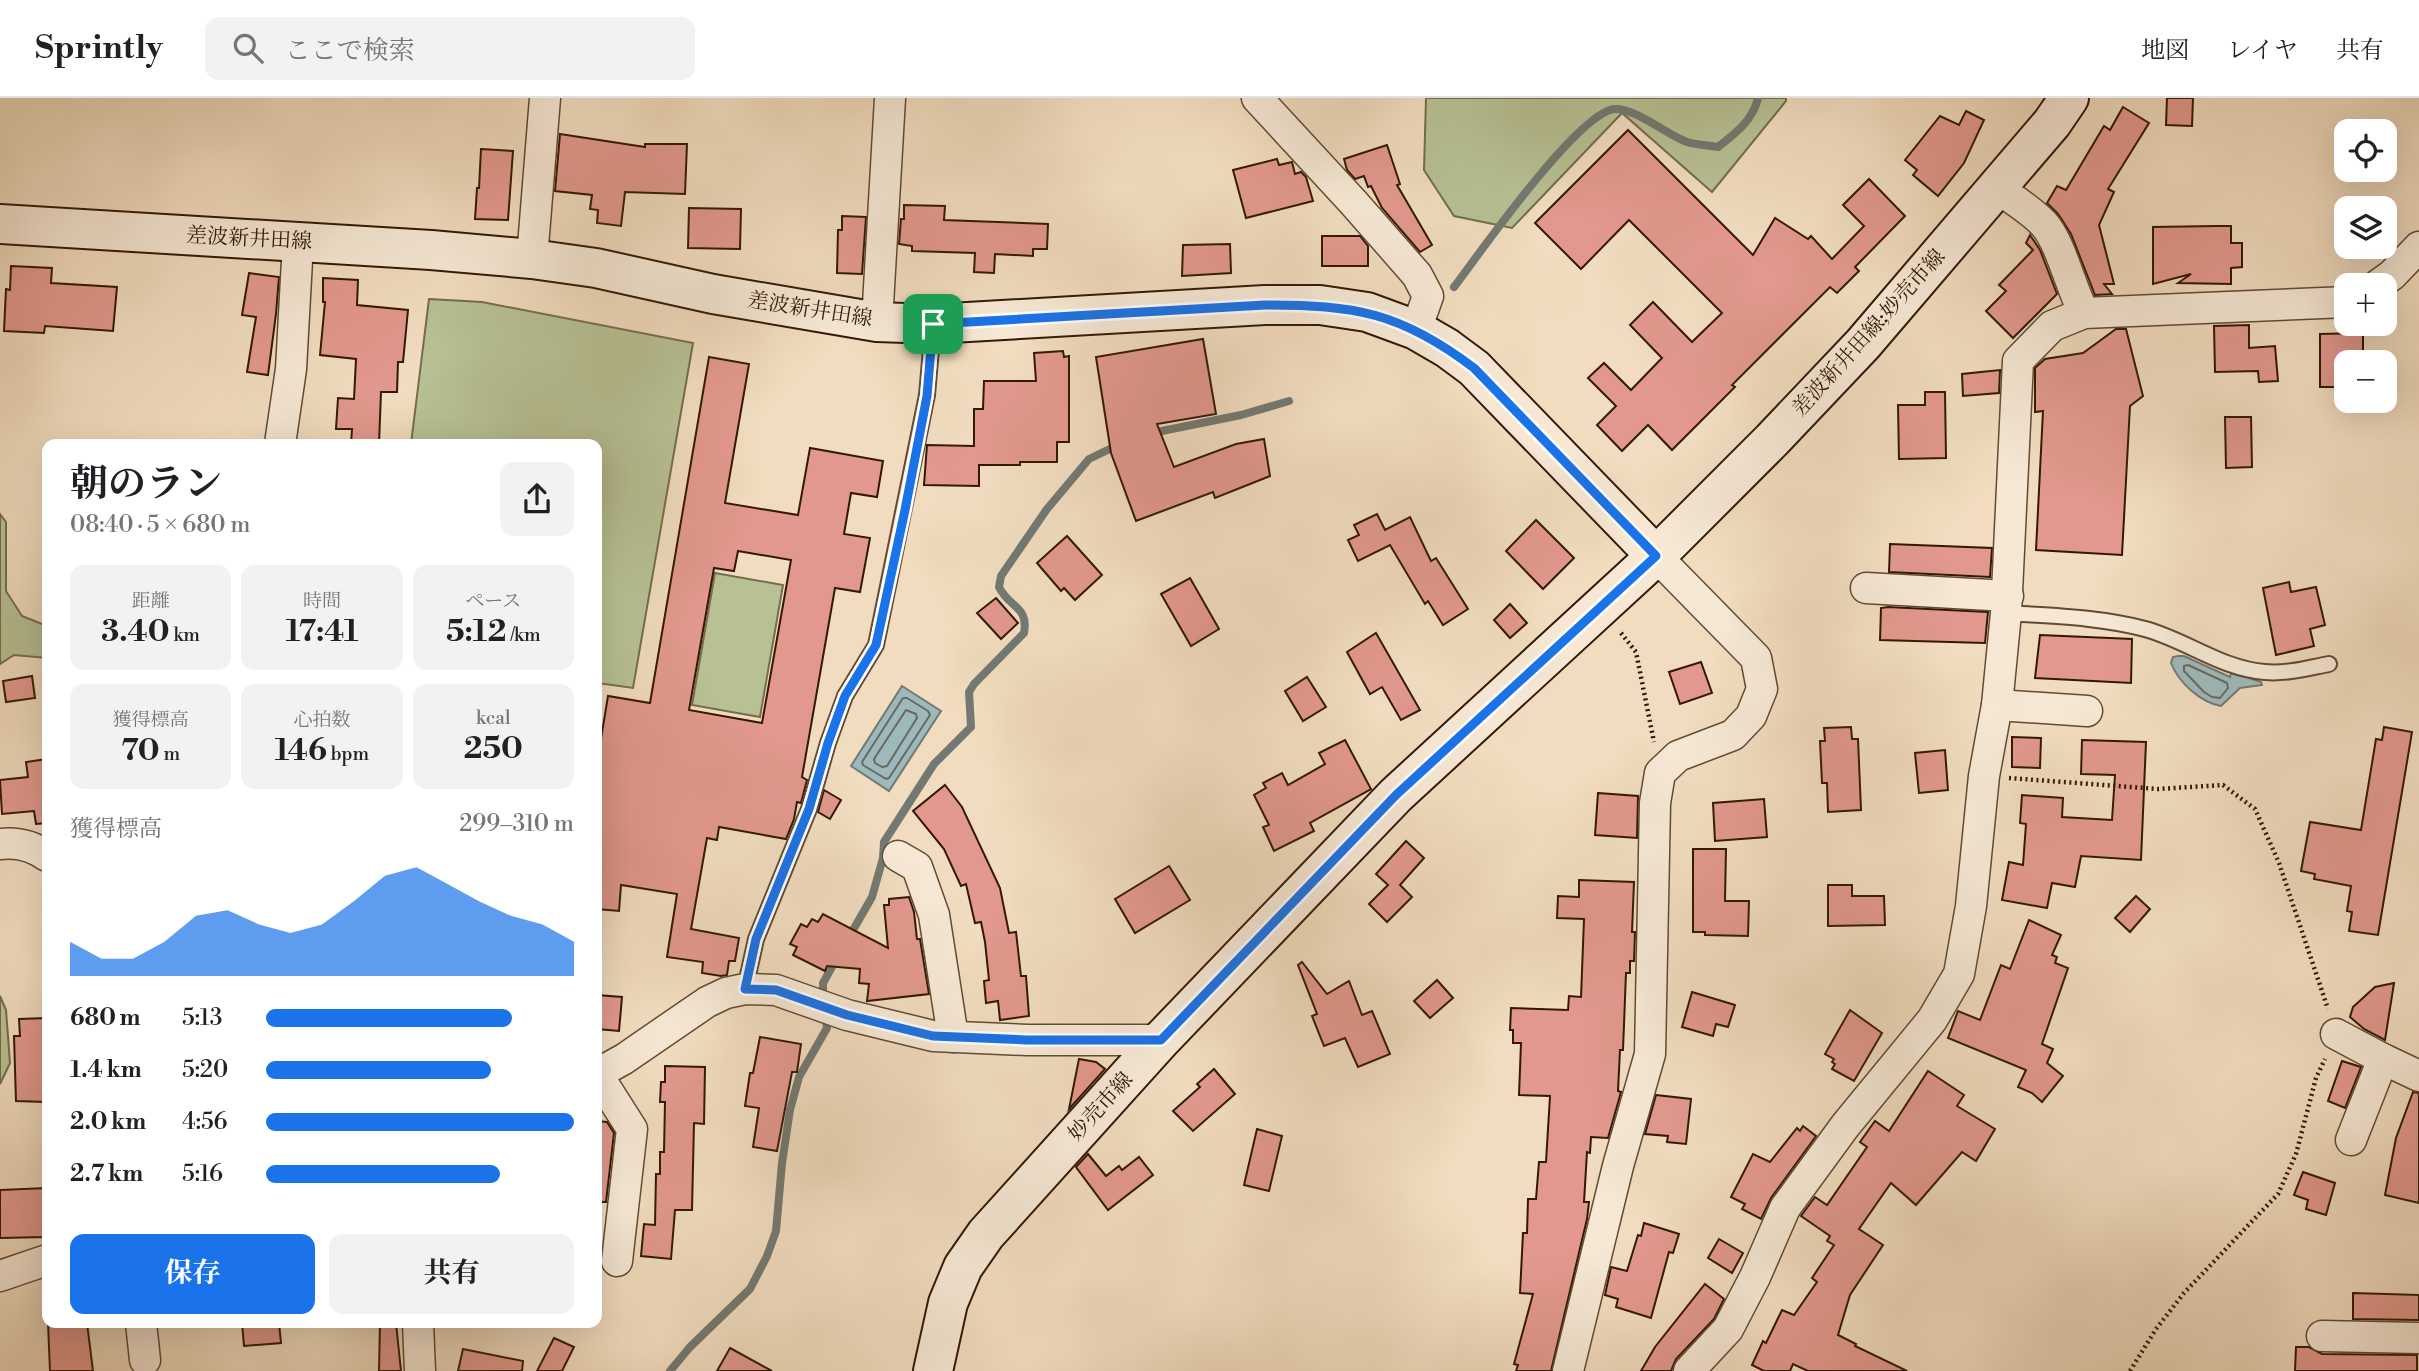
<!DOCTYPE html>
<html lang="ja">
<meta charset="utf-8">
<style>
:root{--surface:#fff;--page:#f2f2f2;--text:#202124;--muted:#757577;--line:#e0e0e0;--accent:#1a73e8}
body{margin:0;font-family:"Libre Bodoni","Noto Serif JP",serif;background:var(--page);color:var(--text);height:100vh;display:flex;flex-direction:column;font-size:26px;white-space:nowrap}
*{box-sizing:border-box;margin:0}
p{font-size:23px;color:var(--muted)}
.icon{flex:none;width:38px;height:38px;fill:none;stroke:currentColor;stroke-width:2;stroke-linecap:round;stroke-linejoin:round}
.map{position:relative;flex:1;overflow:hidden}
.details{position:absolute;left:42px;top:341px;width:560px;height:889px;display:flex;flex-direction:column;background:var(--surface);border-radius:14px;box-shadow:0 7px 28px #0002}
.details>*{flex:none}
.tools{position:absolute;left:2334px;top:21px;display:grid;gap:14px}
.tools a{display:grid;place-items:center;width:63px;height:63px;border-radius:14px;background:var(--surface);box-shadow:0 7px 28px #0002;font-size:35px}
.pin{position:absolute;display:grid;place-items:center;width:60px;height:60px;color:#fff;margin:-30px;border-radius:14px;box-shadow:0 4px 10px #0006}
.round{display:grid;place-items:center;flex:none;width:74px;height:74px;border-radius:14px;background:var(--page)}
.summary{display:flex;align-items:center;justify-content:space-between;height:119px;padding:0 28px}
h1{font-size:38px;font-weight:700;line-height:52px}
.stats{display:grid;grid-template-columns:repeat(3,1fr);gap:10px;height:119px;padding:7px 28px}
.stats div{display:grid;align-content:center;border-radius:14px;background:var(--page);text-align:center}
.stats b{font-size:30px;font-weight:700}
.stats small{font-size:19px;font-weight:400}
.stats p{font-size:19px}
.chart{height:196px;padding:14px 28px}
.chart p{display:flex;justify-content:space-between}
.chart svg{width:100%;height:126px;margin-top:7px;fill:var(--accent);opacity:.7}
.action{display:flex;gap:14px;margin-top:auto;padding:14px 28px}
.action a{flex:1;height:80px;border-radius:14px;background:var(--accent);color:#fff;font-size:28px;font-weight:700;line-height:80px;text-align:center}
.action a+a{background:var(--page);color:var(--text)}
ul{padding:0 28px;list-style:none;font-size:23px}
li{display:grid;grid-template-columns:112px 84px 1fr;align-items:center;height:52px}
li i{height:18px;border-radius:9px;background:var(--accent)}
header{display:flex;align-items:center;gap:42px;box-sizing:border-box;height:98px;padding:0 35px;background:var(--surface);border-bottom:2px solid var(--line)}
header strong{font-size:33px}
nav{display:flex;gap:38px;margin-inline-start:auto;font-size:24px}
.search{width:490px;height:63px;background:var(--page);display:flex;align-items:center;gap:18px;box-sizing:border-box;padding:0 24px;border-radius:14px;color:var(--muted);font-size:26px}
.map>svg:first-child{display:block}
.green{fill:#b7c194;stroke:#756d4c;stroke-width:2}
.water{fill:#9eb9bb;stroke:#737972;stroke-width:2}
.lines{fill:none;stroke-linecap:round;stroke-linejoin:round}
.shore{stroke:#686960;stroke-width:2}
.stream{stroke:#737972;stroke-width:8}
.building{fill:#e2988d;stroke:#331905;stroke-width:2;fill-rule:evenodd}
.lane-casing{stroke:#624a34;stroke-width:18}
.street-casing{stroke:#624a34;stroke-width:33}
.secondary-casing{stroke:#331905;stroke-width:42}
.path{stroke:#331905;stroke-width:4.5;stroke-dasharray:2 3.5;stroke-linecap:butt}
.lane{stroke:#f6e8d5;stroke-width:14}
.street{stroke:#f6e8d5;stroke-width:30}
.secondary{stroke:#f6e8d5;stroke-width:38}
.route-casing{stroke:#fff;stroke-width:14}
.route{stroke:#1a73e8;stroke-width:9}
.labels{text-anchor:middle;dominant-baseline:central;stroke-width:5;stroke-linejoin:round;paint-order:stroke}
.street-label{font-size:21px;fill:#331905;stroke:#f6e8d5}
</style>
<header>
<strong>Sprintly</strong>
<div class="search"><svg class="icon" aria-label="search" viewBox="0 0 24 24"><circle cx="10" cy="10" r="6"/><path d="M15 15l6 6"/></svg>ここで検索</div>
<nav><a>地図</a><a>レイヤ</a><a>共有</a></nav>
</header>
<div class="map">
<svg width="2419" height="1273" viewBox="0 0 2419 1273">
<rect width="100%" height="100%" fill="#f1dcbf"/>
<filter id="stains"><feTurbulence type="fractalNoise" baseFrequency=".00286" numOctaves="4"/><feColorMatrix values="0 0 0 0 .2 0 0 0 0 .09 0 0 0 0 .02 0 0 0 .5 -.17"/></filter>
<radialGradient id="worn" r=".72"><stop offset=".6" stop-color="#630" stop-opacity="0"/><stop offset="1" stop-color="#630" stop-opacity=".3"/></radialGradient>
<!-- green -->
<g class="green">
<path d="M1426,0H1786V3L1712,94L1622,15L1512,130L1454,118L1424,72Z"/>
<path d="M429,201L482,204L693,245L633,590L597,585V346H411Z"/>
<path d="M0,416L6,424V493L22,518L47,528V560L14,557L0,566Z"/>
<path d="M715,475L783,487L760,619L692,607Z"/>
<path d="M0,898L6,912L10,965L0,986Z"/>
</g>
<!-- water -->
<g class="water">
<path d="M2178,558H2184L2230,579L2231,575H2235L2261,584L2262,587L2240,590L2221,608C2200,604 2179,585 2171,565L2173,559Z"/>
<path d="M902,588L941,613L889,693L851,668Z"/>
</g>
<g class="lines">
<!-- shore -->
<g class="shore">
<path d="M2188,567L2227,585L2228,590L2220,600L2212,599L2204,594L2184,573V568Z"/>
<path d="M903,600H907L928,613L930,617L889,680L886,681L863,667L862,664Z"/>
<path d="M906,612L916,616L917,620L887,668L882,669L875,665L874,661Z"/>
</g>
<!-- stream -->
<g class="stream">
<path d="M1454,189C1480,155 1576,17 1614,11C1634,9 1667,37 1687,44C1696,47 1708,47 1718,49C1736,35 1753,22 1758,0"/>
<path d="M1152,335L1241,317L1289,303"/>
<path d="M849,839L872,799L883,760L884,744L934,666L971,629L969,594L974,586L1024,535C1029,508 1009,510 999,489L1001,478L1047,411L1089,361L1120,346"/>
<path d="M823,902V885L837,860"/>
<path d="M670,1273L690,1249L750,1191L767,1158L776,1133L782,1065L790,1012L799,979L827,930L825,915"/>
</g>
</g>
<!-- building -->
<g class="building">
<path d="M2167,0H2193L2192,28L2166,27Z"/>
<path d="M2123,9L2149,25L2108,91L2114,94L2099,127L2114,186H2104L2112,196L2095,197L2071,136L2058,116L2047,105L2057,88L2066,92L2104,28L2110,32Z"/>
<path d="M1966,13L1984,22L1964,65L1938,98L1913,77L1917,72L1905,62L1940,18L1959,27Z"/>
<path d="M1628,32L1753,157L1775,120L1808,141L1811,138L1832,161L1864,128L1843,107L1869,81L1905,118L1855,169L1859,173L1837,195L1830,189L1732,287L1735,289L1672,352L1648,327L1622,353L1597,327L1616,308L1588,280L1604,265L1631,292L1662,260L1630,227L1653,204L1692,244L1722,215L1629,122L1581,171L1535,125Z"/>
<path d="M560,36L645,49V46H687L685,96L625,94L621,128L597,125L598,112L590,111L592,97L555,93Z"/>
<path d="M1387,47L1400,86L1397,87L1432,147L1420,154L1382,110L1371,88L1368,89L1364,78L1355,81L1347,72L1344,61Z"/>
<path d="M481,51L513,53L508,122L475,121L477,90H479Z"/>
<path d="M1277,61L1279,67L1292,64L1295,76L1301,74L1306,79L1313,103L1246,120L1233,72Z"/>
<path d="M904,107L945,108L944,122L1048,126L1047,151H1033V158L995,156L994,175L974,174L975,155L912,153V148L899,146L901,121H904Z"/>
<path d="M689,110L741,111L740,151L688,150Z"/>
<path d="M842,118L866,119L862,176L837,175L838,132H842Z"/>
<path d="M2216,128H2231V145H2242V169L2231,170V186L2178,185L2191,176L2153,186V129Z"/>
<path d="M2030,137L2040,152L2057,196L2013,240L1986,213L2006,193L1999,187L2033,152L2026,145Z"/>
<path d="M1322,138H1360L1368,148V168H1322Z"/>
<path d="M1230,146L1231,175L1182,178L1183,147Z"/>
<path d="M11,168L52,170L51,185L117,189L113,233L45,228L44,235L4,233L6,191L10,192Z"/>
<path d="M249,175L279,179L276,216L268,277L247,274L256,219L242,217Z"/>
<path d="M323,180L358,182L357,207L408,212L403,264H398L397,294H381L379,346H351L352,331H336L338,300L354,301L356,261L320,257L325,204H323Z"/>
<path d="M2249,227V250L2275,248L2278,283L2259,284L2258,273L2215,274L2214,228Z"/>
<path d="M2116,231H2126L2143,298L2130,308L2122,457L2036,452L2043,313L2035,314V270L2045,261L2083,255Z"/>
<path d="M2363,235V264H2347V289H2320V236Z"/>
<path d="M1203,241L1216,316L1157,326L1174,369L1236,346L1264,341L1270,378L1215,400L1213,394L1136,423L1111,355L1096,259Z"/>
<path d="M1063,253L1064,259L1069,258V344H1057V364H1020V367H979V388L924,387L927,347L974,348V311H983L984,283H1036L1034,255Z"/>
<path d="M709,259L749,266L725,405L798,417L810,350L883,363L877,399L851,395L844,436L870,440L860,494L835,490L802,679L807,682L801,705L797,704L794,721L786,741L719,729L717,742L707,740L691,831L739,840L735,863H729L727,877L721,878L702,875L703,864L667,859L677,796L621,787L619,813L597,811V665L608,598L650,605ZM738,453L791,462L762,625L689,612L714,470L734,473Z"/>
<path d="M2000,272L1999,295L1963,298L1962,276Z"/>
<path d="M1925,294H1945L1946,360L1899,361L1898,307H1925Z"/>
<path d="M2225,319H2251L2252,369L2226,370Z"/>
<path d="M1377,416L1385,432L1410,419L1431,463L1436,460L1468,511L1443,527L1428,503L1425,506L1390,447L1358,463L1348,442L1359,437L1354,427Z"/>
<path d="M1536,422L1574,460L1543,491L1506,453Z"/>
<path d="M1067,438L1102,477L1075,502L1064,490L1061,493L1037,465Z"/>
<path d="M1890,446L1992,450L1990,479L1889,474Z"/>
<path d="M1190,480L1219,531L1191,548L1161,496Z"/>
<path d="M2289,484L2291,494L2316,489L2325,527L2310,531L2314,548L2276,557L2263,490Z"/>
<path d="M996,500L1018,525L1001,541L977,515Z"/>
<path d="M1510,506L1527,525L1510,540L1494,522Z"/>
<path d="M1888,509L1988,514L1985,545L1880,542L1881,510Z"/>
<path d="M1376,535L1420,612L1401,622L1382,589L1370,596L1347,554Z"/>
<path d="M2040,537L2132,541L2131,585L2035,580Z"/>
<path d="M1701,564L1712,595L1680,606L1669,574Z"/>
<path d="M32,578L35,600L6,604L3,583Z"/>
<path d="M1307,579L1326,609L1303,623L1285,593Z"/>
<path d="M1851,629L1852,641H1858L1861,712L1828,714L1827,685H1822L1820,643H1825L1824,630Z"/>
<path d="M2384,629L2412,634L2378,837L2349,833L2352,814L2347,813L2351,788L2314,781L2315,776L2301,773L2310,724L2361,732L2376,641L2382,642Z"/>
<path d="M2012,639L2041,640L2040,670L2012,669Z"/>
<path d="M1345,642L1371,691L1310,725L1314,733L1274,753L1263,729L1269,727L1254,697L1266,690L1263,685L1282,675L1288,687L1325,666L1319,655Z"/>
<path d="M2082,642L2146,644L2141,762L2081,758L2075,789L2052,785L2047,810L2002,802L2009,764L2023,767L2026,726L2020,725L2022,697L2063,700L2062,719L2112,722L2115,677L2081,676Z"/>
<path d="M1945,652L1948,692L1919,695L1915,655Z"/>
<path d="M47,661V725L36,726L34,713L2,716L0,682L28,679L26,664Z"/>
<path d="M945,687L962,709L1000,790L1009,835L1016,834L1021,878H1026L1029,918L1000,922L998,903L986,905L984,883L989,882L985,844L981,824L975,825L966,786L961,788L944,751L913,713Z"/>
<path d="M824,692L841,702L830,721L818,714Z"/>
<path d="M1598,695L1638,698L1637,740L1595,737Z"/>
<path d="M1764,701L1767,739L1715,743L1713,705Z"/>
<path d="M1406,743L1424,760L1400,787L1412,799L1387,824L1369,806L1388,787L1376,776Z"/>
<path d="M1693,751H1726L1725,803H1749L1748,838L1705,837V834H1693Z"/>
<path d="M1169,768L1190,802L1135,835L1115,801Z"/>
<path d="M1579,782L1634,784L1632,834H1635L1634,863H1630V875H1626L1623,952H1620L1618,993L1621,994L1608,1040L1591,1039L1590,1055L1587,1054L1584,1104H1589L1587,1121L1551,1273H1516L1518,1267L1514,1266L1533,1196L1520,1195L1523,1135H1527L1528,1101H1536L1539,1064H1546L1550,998L1519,997L1521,945H1513V932H1510L1511,910L1568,912L1569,898L1581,899L1584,821L1557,820L1558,798L1579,799Z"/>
<path d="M1828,787H1852V798H1884L1885,827L1828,828Z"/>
<path d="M2136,798L2150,811L2130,834L2115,820Z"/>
<path d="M909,799L914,814L917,841H920L929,896L867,903L869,886L859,885L860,871L827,868L825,873L793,857L797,849L790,846L801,826L807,829L812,821L818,824L823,816L888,850L884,807H889V801Z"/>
<path d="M2029,822L2061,837L2052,857L2057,859L2055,865L2068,870L2042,946L2053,951L2047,965L2063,978L2042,1004L2032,995L2018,989L2026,972L1948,940L1958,913L1980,922L2001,867L2010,871Z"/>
<path d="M1302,864L1327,896L1349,883L1362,917L1372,913L1390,956L1358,969L1345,940L1324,948L1312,918L1317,916L1298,867Z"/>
<path d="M1437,882L1453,900L1430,920L1414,903Z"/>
<path d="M2394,885L2385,942L2364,931L2350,919L2353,909L2375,889Z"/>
<path d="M1692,894L1735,907L1728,929L1716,926L1713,938L1682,929Z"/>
<path d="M597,897L622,899L619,933L597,931Z"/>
<path d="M1850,912L1882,935L1854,983L1832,971L1835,966L1832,964L1834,961L1825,956Z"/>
<path d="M47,920L46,1004L16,1003L14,938H20L19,921Z"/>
<path d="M760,939L801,946L797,974H792L777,1053L753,1049L759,1010L745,1008L750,975H753Z"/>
<path d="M1079,961L1096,964L1105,971L1069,1011Z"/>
<path d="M2342,963L2361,969L2345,1010L2328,1003Z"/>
<path d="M665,968L705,969L704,1026L694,1025L692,1112H675L671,1161L641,1158L644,1126L655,1127L656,1076H660V1054H664L665,1004H660L661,984H665Z"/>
<path d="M1214,971L1235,996L1193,1033L1173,1013L1200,989L1197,986Z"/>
<path d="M1928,973L1964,997L1957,1008L1995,1031L1976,1063L1962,1054L1916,1107L1891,1085L1859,1131L1883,1147L1850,1197L1838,1237L1856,1246L1855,1248L1907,1273H1808L1793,1266L1790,1273H1764L1752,1267L1763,1243L1766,1245L1782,1212L1794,1217L1817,1184L1812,1180L1834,1147L1827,1143L1830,1138L1801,1118L1815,1099L1827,1107L1867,1049L1860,1044L1875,1023L1889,1033Z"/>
<path d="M2413,994L2419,995V1105L2385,1097L2396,1040Z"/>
<path d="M1656,997L1691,1001L1686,1046L1667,1044L1668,1038L1645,1036Z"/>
<path d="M597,1023L607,1024L614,1035L606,1104H597Z"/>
<path d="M1803,1028L1816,1038L1771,1100L1761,1121L1742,1111L1745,1106L1731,1099L1753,1056L1770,1064L1797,1030L1800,1033Z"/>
<path d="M1257,1031L1282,1038L1269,1093L1244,1087Z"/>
<path d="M1088,1056L1106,1078L1119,1068L1122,1072L1139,1059L1153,1077L1108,1112L1076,1069Z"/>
<path d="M2303,1074L2335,1085L2326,1117L2306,1111L2308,1102L2294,1097Z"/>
<path d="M47,1090V1139L0,1140V1092Z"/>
<path d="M1644,1125L1679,1136L1673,1155L1669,1154L1651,1220L1616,1209L1618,1201L1605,1197L1611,1169L1627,1173L1638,1137L1641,1138Z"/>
<path d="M1719,1141L1743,1155L1732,1175L1708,1160Z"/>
<path d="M1705,1186L1724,1201L1714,1221L1676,1261L1671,1273H1641L1655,1249Z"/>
<path d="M2353,1195L2419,1197V1222L2353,1221Z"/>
<path d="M48,1225H87L93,1273H50Z"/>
<path d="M242,1225H279L281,1245L244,1248Z"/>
<path d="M380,1225H396L401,1273H379Z"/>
<path d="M554,1240L574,1249L562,1273H537Z"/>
<path d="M2296,1249H2309L2322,1256L2417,1257V1273H2295Z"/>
<path d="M730,1250L772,1273H717Z"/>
<path d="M463,1251L523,1263L522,1273H458Z"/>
</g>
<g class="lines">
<!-- lane casing -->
<g class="lane-casing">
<g id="lane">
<path d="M2006,515C2052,518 2100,519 2145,531C2186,542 2222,571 2265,574C2287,576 2308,570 2329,566"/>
<path d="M745,891L756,841L809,711L828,645L845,598L876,547L927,297L933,228"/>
</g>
</g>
<!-- street casing -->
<g class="street-casing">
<g id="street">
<path d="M1257,0L1353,104L1417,177L1428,198L1416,232"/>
<path d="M1997,90C2012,101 2031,112 2044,126C2061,145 2071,191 2084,215"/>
<path d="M532,161L545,0"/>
<path d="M2378,187L2392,177L2419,149"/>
<path d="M877,224L890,0"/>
<path d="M280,346L291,271L298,144"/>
<path d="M1866,490L2008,498"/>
<path d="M1997,607L2087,613"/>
<path d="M0,746C17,744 33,748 47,758"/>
<path d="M898,758L917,769L934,817L953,939"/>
<path d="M2336,936L2383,961L2419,978"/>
<path d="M2351,1042L2383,961"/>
<path d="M617,1163L632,1031L597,976L624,961L707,904L726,895L745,891L776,892L847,917L933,938L1027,942H1161"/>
<path d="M0,1178L47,1162"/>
<path d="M141,1225L145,1262"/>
<path d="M418,1225L420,1273"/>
<path d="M2322,1238L2419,1240"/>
<path d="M1568,1273L1618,1068L1650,956L1655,705L1660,675L1678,658L1733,637L1751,618L1762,591L1756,560L1656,458"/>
<path d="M1689,1273L1728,1231L1755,1179L1785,1110L1845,1028L1932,922L1959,876L1971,808L1984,678L1997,607L2006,515L2018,263L2052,228L2084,215L2347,204"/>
</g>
</g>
<!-- secondary casing -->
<g class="secondary-casing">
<g id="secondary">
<path d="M0,126L431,152L532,161L596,170L713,196L877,224L933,226L1265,207H1320L1367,214L1416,232L1447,250L1474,270L1656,458"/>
<path d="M933,1273L948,1205L963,1169L986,1136L1161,942L1396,697L1656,458L1772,342L1863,246L2052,25L2069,0"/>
</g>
</g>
<!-- path -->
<g class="path">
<path d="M1621,535L1636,554L1654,644"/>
<path d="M2009,680L2158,691L2223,687L2255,711L2279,765L2328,911"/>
<path d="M2130,1273L2156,1231L2184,1195L2278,1096L2296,1056L2316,980L2325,961"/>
</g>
<!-- lane -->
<use href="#lane" class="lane"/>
<!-- street -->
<use href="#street" class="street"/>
<!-- secondary -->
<use href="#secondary" class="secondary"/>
</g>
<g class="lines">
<!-- route casing -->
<g class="route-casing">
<path id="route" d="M1265,207C1355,207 1400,214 1474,270L1656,458L1396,697L1161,942H1027L933,938L847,917L776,892L745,891L756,841L809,711L828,645L845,598L876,547L905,412L927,298L933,226Z"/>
</g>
<!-- route -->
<use href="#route" class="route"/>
</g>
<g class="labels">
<!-- street labels -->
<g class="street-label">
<text transform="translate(249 141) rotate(3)">差波新井田線</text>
<text transform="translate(810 212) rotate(9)">差波新井田線</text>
<text transform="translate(1869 235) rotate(-48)">差波新井田線;妙売市線</text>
<text transform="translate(1101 1009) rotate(-48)">妙売市線</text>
</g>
</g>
<rect width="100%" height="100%" filter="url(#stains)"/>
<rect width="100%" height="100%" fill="url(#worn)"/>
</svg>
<div class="tools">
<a><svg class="icon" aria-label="locate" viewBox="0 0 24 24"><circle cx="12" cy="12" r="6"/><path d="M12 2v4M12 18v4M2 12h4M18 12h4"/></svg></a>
<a><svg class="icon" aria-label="layers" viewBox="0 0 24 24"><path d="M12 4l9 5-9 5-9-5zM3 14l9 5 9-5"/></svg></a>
<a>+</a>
<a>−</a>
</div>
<div class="pin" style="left:933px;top:226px;background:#1e9e55"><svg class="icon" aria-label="arrive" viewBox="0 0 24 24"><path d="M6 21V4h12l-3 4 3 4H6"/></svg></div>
<section class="details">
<div class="summary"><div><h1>朝のラン</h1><p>08:40 · 5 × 680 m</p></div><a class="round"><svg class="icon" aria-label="share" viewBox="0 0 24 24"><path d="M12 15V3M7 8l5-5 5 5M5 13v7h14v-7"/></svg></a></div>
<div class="stats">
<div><p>距離</p><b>3.40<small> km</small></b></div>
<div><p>時間</p><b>17:41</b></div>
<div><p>ペース</p><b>5:12<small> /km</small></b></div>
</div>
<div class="stats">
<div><p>獲得標高</p><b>70<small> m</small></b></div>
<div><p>心拍数</p><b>146<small> bpm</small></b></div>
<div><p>kcal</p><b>250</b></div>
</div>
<div class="chart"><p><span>獲得標高</span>299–310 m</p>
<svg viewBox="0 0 160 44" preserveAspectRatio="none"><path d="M0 44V32L10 38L20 38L30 32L40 23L50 21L60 26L70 29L80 26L90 18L100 9L110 6L120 12L130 18L140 23L150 26L160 32V44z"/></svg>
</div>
<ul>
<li><b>680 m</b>5:13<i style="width:80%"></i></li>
<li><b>1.4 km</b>5:20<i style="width:73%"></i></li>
<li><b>2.0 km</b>4:56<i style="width:100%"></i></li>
<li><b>2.7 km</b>5:16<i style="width:76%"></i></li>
</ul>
<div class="action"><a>保存</a><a>共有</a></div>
</section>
</div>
